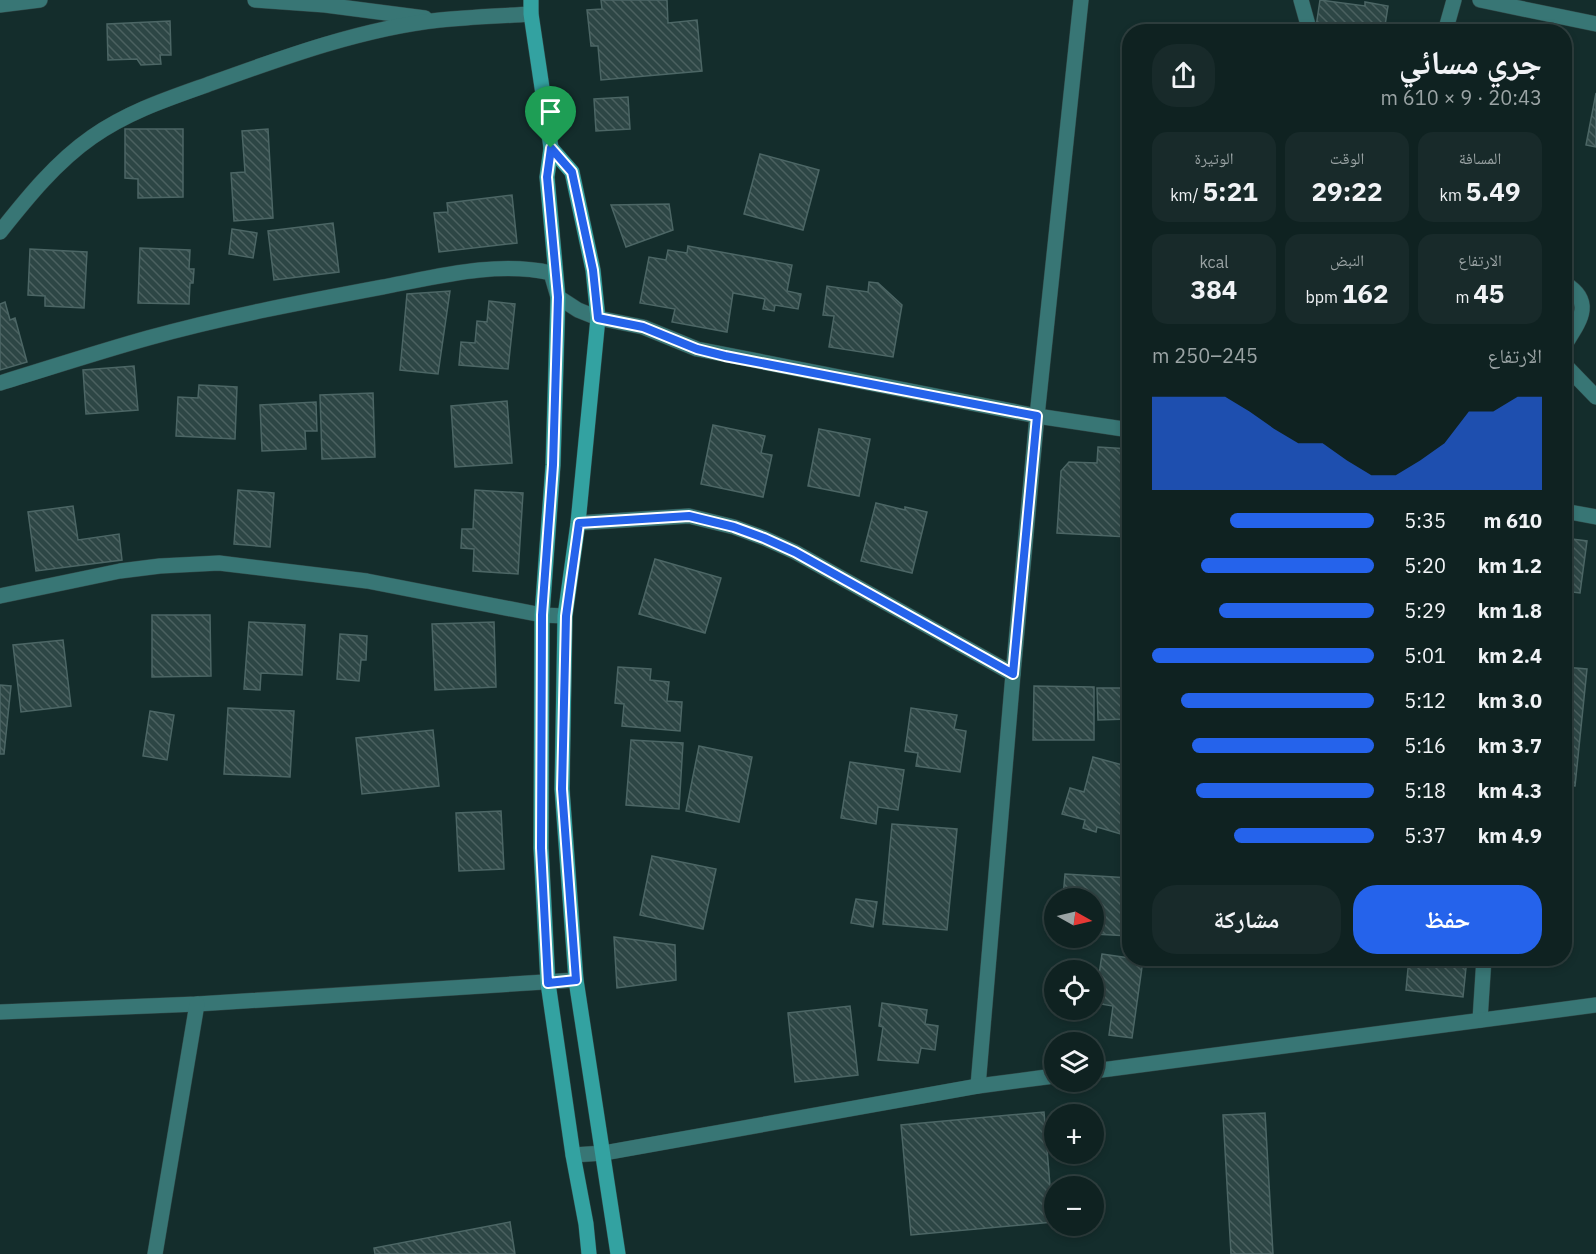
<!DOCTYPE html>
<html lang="ar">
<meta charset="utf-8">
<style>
:root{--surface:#0f2221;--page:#182a2a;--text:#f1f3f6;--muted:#9ba4a5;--line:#2f3f3f;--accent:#2563eb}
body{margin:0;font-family:"IBM Plex Sans","Noto Naskh Arabic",sans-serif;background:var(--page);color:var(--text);direction:rtl;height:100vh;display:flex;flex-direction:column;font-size:22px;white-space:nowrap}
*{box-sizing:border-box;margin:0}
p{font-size:20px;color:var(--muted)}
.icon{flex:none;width:33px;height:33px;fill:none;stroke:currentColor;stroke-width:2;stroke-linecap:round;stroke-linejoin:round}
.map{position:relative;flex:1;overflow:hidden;direction:ltr}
.panel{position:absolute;left:1122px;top:24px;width:450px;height:942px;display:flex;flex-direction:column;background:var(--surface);border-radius:24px;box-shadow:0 3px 9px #0003,0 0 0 2px var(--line);direction:rtl}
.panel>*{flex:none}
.needle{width:39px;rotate:98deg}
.fabs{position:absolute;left:1044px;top:888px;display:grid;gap:12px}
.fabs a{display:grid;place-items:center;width:60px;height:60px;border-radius:50%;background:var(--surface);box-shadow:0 3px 9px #0003,0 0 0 2px var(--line);font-size:30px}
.pin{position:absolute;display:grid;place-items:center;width:51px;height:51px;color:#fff;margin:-62px -26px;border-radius:50% 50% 50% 0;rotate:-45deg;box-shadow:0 0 6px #0007}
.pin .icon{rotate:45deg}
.round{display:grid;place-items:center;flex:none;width:63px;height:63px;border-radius:24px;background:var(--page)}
.overview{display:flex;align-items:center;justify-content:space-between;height:102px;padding:0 30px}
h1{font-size:33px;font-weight:700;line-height:45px}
.metrics{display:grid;grid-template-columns:repeat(3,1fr);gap:9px;height:102px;padding:6px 30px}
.metrics div{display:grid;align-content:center;border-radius:15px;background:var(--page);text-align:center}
.metrics b{font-size:26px;font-weight:700}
.metrics small{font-size:16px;font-weight:400}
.metrics p{font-size:16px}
.chart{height:168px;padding:12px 30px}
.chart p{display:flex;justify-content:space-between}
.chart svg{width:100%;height:108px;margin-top:6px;fill:var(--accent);opacity:.7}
.cta{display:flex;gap:12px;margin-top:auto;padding:12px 30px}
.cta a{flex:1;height:69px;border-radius:24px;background:var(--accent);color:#fff;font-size:24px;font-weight:700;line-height:69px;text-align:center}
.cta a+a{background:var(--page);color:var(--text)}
ul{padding:0 30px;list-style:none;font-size:20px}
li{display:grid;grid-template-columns:96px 72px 1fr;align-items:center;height:45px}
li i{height:15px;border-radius:8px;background:var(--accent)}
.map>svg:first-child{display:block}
.building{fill:url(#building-back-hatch);stroke:#4c6665;stroke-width:1.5}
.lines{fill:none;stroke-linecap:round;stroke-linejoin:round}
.street-casing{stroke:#304847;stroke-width:16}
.secondary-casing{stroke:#304847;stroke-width:16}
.street{stroke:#387675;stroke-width:15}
.secondary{stroke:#33a2a1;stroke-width:15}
.route-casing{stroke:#fff;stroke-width:12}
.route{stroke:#2563eb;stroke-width:8}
</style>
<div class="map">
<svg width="1596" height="1254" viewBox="0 0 1596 1254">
<defs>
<pattern id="building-back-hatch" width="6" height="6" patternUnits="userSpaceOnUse" patternTransform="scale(1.5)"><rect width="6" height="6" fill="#2d4645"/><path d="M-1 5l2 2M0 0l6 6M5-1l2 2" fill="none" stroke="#4b6160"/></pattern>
</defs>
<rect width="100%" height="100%" fill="#142d2c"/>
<!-- building -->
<g class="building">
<path d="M601,0H667L668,23L697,20L702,71L601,80L598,46H591L587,10L602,9Z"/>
<path d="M1320,0L1365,6V2L1388,6L1384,32H1325V28L1316,27Z"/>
<path d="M170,21L171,55H160L161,64L141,65L137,59L108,60L107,24Z"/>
<path d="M1187,24L1219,28V32H1186Z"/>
<path d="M1596,93V147L1586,145Z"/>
<path d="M628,97L630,129L596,131L594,99Z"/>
<path d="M125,129H183V197L138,198V179L125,178Z"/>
<path d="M268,129L273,218L234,221L231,173L245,172L242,131Z"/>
<path d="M760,154L819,170L803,230L744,214Z"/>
<path d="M512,195L517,243L439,252L434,213L448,212L447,203Z"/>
<path d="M669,204L673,230L626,247L611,205Z"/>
<path d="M333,223L339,272L274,280L268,231Z"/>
<path d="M232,229L257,233L253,258L229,254Z"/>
<path d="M688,246L792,265L787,291L801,294L798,309L775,305L774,311L763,309L765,299L733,293L727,332L672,322L675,309L640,303L649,257L666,260L668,250L687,253Z"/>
<path d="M140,248L190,250L189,269H194L193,283H190L189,304L138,303Z"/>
<path d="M30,249L87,252L84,308L45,306V296L28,295Z"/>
<path d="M869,282L878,283L902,305L893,357L829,347L834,316L823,315L827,286L868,292Z"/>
<path d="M450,291L438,374L400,370L407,294Z"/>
<path d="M489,301L515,304L508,369L459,365L461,342L475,343L477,321L487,322Z"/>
<path d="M5,302L10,320L15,318L27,362L0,370V304Z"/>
<path d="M134,366L138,410L86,414L83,370Z"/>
<path d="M199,385L237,387L235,439L176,436L178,397L198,398Z"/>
<path d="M373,393L375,457L322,459L320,395Z"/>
<path d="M507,401L512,463L455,467L451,406Z"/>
<path d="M316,402L317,431H305L306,449L262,451L260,405Z"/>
<path d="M713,425L765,436L761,453L772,455L763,497L701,484Z"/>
<path d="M819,429L870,439L859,496L808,486Z"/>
<path d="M1098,447L1130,449L1128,537L1057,533L1061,471L1069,462L1097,463Z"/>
<path d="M238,490L274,493L270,547L234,544Z"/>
<path d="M475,490L523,493L518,574L473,571L474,549L461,548L462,529H473Z"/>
<path d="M876,503L905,510V507L927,512L912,573L861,561Z"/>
<path d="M73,506L78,540L119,534L122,560L36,571L28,512Z"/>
<path d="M1564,538L1587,541L1580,593L1564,591Z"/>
<path d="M655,559L721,578L705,633L639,614Z"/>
<path d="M152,615H210L211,676L152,677Z"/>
<path d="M249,622L305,625L302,675L261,673L260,690L244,689Z"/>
<path d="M494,622L496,687L435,690L432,624Z"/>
<path d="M340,634L367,636L366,660H361L359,681L337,679Z"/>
<path d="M63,640L71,706L21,712L13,645Z"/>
<path d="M618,667L651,669L650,680L669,682L667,701L682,702L680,731L622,726L624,704L615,703Z"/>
<path d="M1564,667L1587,669L1575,786L1564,785Z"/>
<path d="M0,685L11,686L4,754H0Z"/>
<path d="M1034,686L1094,687V740H1033Z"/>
<path d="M1097,688H1128V719L1098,720Z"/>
<path d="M228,708L294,711L290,777L224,774Z"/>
<path d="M911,708L957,715L954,729L966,731L960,772L916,766L918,753L905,751Z"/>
<path d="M150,711L174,715L167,760L143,756Z"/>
<path d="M433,730L439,786L362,794L356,738Z"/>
<path d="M631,740L683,743L679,809L626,805Z"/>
<path d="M699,746L752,757L739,822L686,811Z"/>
<path d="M1093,757L1130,767V803L1121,834L1097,827L1096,832L1083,828L1085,820L1062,814L1070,788L1084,792Z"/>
<path d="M850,762L904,770L898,810L878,807L876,824L841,818Z"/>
<path d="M501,811L504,869L459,871L456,813Z"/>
<path d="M892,824L957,829L947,930L883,924Z"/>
<path d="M652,856L716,869L703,929L640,915Z"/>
<path d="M1065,874L1130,878V936L1094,934V898H1063Z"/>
<path d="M856,899L877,902L873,927L851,923Z"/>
<path d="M614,937L675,945L676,980L617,988Z"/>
<path d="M1102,954L1143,960L1132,1038L1109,1035L1113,1006L1095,1003Z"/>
<path d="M1409,958H1467L1463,997L1406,990Z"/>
<path d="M882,1003L927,1010L925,1024L938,1026L935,1050L921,1048L918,1063L878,1060L883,1027L879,1026Z"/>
<path d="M850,1006L858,1075L795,1082L788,1013Z"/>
<path d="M1044,1112L1053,1222L911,1235L901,1125Z"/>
<path d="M1265,1113L1273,1254H1231L1223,1115Z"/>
<path d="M510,1222L515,1254H375L374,1248Z"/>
</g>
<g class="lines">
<!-- street casing -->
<g class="street-casing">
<g id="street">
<path d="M255,0L325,5L425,18"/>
<path d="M1301,0L1310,32"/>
<path d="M1480,0L1596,24"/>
<path d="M0,5L40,0"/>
<path d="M1445,32L1454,0"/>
<path d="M0,232C27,198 56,162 92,137C129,111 170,98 212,83C284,57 364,28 440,20C470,17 501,16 531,14"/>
<path d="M1564,283C1596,302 1579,322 1564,346"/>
<path d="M1564,364L1596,397"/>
<path d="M0,383C49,368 98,352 148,338C227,316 308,301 388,286C440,276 498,261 551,273L558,297L578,310L598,318L643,327L697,349L1037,416L1130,430"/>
<path d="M1564,511L1596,517"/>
<path d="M578,523L689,516L734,527L764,538L795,552L1013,674"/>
<path d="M0,596L120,571L160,566L219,563L367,581L542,615L565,616"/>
<path d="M0,1012L197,1004L576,980"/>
<path d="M1480,1020L1484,958"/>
<path d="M1094,1071L1596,1005"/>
<path d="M978,1086L1013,674L1037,416L1081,0"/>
<path d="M573,1155L604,1153L978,1086L1054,1076"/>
<path d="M155,1254L197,1004"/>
</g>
</g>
<!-- secondary casing -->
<g class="secondary-casing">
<g id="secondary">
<path d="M531,0V14L551,148L547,177L558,297L553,465L542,615L541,848L548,983L573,1155L586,1224L589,1254"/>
<path d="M551,148L572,172L593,270L598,318L578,523L565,616L562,789L576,980L618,1254"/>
</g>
</g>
<!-- street -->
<use href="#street" class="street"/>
<!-- secondary -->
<use href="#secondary" class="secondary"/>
</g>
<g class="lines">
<!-- route casing -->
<g class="route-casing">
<path id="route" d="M551,148L572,172L593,270L598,318L643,327L697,349L725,356L1037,416L1013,674L795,552L764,538L734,527L689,516L579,523L566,616L562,789L576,980L548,983L541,848L542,615L553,465L558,297L547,177Z"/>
</g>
<!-- route -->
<use href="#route" class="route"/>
</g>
</svg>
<div class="fabs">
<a><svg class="needle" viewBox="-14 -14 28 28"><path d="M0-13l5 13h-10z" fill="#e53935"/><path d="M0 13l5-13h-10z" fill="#9ba4a5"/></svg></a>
<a><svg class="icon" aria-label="locate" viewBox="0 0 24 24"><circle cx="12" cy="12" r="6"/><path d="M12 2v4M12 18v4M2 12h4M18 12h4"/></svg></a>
<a><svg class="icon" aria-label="layers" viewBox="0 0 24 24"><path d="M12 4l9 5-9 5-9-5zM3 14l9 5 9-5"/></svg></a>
<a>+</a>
<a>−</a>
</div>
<div class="pin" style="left:551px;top:148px;background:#1e9e55"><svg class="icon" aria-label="arrive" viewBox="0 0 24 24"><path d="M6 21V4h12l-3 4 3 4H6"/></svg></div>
<section class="panel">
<div class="overview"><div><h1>جري مسائي</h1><p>20:43 · 9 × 610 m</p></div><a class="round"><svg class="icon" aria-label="share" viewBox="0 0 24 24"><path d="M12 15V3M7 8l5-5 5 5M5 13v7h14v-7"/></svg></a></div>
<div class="metrics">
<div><p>المسافة</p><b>5.49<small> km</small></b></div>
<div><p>الوقت</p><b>29:22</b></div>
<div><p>الوتيرة</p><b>5:21<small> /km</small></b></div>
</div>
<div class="metrics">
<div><p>الارتفاع</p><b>45<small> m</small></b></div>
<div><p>النبض</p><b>162<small> bpm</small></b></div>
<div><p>kcal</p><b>384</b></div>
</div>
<div class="chart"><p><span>الارتفاع</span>245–250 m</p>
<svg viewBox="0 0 160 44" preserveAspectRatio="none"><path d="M0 44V6L10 6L20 6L30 6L40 12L50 19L60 25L70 25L80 32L90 38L100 38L110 32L120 25L130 12L140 12L150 6L160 6V44z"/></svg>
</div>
<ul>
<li><b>610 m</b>5:35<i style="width:65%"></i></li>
<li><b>1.2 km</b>5:20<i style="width:78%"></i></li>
<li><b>1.8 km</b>5:29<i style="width:70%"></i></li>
<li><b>2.4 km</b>5:01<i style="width:100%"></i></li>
<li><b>3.0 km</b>5:12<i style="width:87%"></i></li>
<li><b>3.7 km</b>5:16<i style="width:82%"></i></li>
<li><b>4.3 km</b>5:18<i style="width:80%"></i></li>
<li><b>4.9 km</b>5:37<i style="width:63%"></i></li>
</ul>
<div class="cta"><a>حفظ</a><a>مشاركة</a></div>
</section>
</div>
